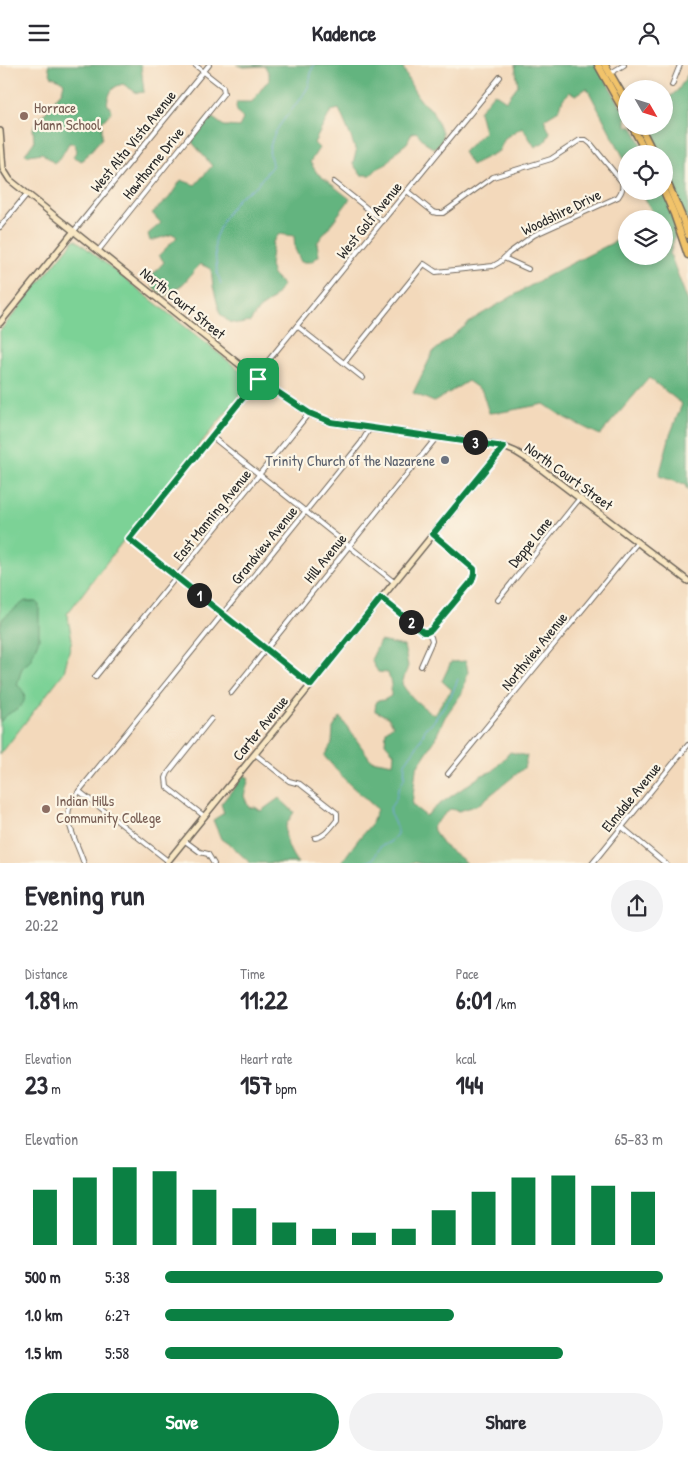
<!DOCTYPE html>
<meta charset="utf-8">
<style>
:root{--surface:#fff;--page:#f2f2f3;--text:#2b2b33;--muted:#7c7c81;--accent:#0b8043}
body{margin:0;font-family:"Patrick Hand",sans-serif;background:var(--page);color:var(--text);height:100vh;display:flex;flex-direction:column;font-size:19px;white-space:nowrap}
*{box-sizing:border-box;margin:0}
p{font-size:16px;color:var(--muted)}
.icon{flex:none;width:28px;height:28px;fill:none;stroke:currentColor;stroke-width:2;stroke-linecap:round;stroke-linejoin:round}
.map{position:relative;height:798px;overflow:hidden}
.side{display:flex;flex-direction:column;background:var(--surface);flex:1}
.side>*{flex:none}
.needle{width:32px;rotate:129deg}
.tools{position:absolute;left:618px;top:15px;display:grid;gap:10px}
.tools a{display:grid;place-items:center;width:55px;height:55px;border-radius:50%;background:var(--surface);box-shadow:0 2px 8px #0003;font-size:25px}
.pin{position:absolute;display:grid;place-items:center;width:42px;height:42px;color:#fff;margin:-21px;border-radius:10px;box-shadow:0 2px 8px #0006}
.km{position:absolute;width:25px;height:25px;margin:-12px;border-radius:50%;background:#222;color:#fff;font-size:14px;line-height:25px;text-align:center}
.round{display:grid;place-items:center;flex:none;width:52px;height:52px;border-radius:26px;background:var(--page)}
.summary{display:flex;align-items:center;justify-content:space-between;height:85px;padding:0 25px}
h1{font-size:28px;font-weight:700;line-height:38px}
.stats{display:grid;grid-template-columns:repeat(3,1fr);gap:8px;height:85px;padding:5px 25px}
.stats div{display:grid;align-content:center}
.stats b{font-size:25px;font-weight:700}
.stats small{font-size:14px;font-weight:400}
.stats p{font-size:14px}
.chart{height:140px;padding:10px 25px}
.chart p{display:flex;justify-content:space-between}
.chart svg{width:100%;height:90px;margin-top:5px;stroke:var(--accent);stroke-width:6}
.button{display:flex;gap:10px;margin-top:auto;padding:10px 25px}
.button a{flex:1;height:58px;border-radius:30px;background:var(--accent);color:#fff;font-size:20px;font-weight:700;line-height:58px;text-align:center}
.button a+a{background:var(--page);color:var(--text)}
ul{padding:0 25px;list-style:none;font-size:16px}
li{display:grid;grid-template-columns:80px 60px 1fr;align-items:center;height:38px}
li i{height:12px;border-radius:6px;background:var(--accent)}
header{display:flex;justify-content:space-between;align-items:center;height:65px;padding:0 25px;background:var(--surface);font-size:22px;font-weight:700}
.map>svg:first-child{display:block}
.green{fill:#7bd296;stroke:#537e60}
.forest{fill:#64b47f;stroke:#487055}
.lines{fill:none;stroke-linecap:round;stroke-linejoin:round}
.stream{stroke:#77a6e0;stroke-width:1}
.street-casing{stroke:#71685d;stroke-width:6}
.secondary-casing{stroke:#71685d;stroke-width:8}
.highway-casing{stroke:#71685d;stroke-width:9}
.street{stroke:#fff;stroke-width:4}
.secondary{stroke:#f9e7c3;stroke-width:5}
.highway{stroke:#f1c36a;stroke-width:6}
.route-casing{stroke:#fff;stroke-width:10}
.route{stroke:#0b8043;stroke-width:6}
.education-dot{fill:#8d6e63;stroke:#fcf5e5;stroke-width:2}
.worship-dot{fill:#6b7280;stroke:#fcf5e5;stroke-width:2}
.labels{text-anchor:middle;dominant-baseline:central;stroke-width:4.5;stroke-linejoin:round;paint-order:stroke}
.education-label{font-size:15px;fill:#785e54;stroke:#fcf5e5;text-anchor:start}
.street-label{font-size:15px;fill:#2b2b2b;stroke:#fcf5e5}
.worship-label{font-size:15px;fill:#5b616d;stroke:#fcf5e5;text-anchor:end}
</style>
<header><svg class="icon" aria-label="menu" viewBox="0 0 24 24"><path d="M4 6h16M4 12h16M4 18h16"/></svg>Kadence<svg class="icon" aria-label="person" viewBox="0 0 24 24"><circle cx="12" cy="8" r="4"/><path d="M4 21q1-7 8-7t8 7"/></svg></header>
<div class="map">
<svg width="688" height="799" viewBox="0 0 688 799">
<rect width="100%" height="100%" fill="#fcf5e5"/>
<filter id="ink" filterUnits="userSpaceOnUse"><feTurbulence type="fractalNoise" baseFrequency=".02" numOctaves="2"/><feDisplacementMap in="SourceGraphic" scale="10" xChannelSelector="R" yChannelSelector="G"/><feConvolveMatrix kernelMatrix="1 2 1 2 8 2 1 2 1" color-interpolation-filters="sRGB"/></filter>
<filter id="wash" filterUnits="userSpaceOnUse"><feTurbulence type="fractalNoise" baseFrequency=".0096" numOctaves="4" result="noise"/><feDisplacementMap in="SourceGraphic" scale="20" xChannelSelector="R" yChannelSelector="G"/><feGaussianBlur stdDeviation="1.12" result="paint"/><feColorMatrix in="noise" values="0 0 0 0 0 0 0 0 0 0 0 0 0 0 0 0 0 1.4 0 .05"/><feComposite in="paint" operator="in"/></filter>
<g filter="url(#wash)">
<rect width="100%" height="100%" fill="#f3d9bb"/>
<!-- green -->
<path class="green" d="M75,174L252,315L143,450L67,549L72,574L64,607L0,690V266Z"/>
<!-- forest -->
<g class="forest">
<path d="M48,0H141L144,27L137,28L123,19C111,22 110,27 107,38L112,46L102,57V73L82,96L73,92L77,85L74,78H69L61,92L54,98L42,88L29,90L25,89L34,77L33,63L38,54L46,47L55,34L62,26L64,18L58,14L51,11Z"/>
<path d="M237,0H402C409,15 416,36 432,45L442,67V75L437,81L433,83L428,80L416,67L412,68L407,78L398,85L385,100L378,103L371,110H361L353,99L356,87L351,72L339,44L331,46L314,78L319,83L310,97L317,108L350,134L317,178L319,191L311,197H301L295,184L294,171L279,169L273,177L270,201L273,210L283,220L271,236L259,244L250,257L239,259L229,257L220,249L213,221L211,204L200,199L183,219L166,231L155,224L148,215L164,197L159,190L177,172L173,169L150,176L148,169L161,158L152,148L169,133L181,115L195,120L212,101L192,77L204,57L210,51L224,61L239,62L243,54L237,46L236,41L237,37H252L265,19L269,16V9L265,1L243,2Z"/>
<path d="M515,0H597L626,50V61H632L647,89H626V97L587,23L576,30L570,27L563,34L559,45L544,54L550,67L546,76L535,82L522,62L505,73L499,86L471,100L463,87L484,67L479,46L494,28L506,36L518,20Z"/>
<path d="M688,9V159L664,106V89H656L643,61H654L655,63L658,61H664V39L666,35L678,25Z"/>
<path d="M641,126H664L678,160L670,189L688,237V426L685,420L659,411L670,370L682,339L649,313L600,370L565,353L544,339L502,347L489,348L482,326L468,316L434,337L413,328L433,287L475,253L547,211L626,171V191H664V154H656Z"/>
<path d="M25,536L36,537L39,540V574L30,596L22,603L17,620C26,626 28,637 17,644C15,646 12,646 10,648C6,650 3,654 0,657V562L3,553Z"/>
<path d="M380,576L404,581L408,601L402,619C410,632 421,641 434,650L444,634L452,625L442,616L451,597L466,596L468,607L462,628L445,652L433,678L416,704L412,740L426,751L437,741L482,710L493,706L510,687L527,691L524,703L478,740L459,746L450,744L432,762L442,779L466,797V798L424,799L412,797L410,799L341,798L357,776L372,758L377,744L348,718L324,691L332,678L333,663L340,652L371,695L393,699L394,688L385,678L386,666L393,660L388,652L375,646L376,636L384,635L391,631V619L388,608L378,607L371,595Z"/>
<path d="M244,710L249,713L244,731L249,743L255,742L261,746L279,733L294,747C292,751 287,757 286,761C283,773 291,790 298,798H250L234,783L221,774L213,755L224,748L221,739Z"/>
</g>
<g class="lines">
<!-- stream -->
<g class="stream">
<path d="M221,219L217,207L215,186V173L219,164L226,150L239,132L256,121L272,101C272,95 268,89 270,82C275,58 297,43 308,22C311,15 310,7 314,0"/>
<path d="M360,799L373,795L380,782L390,777L397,769V763L392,753L390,743L396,734L398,725L404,714L405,698L421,675L426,662L431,660L451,631L458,614"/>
</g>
</g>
</g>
<g filter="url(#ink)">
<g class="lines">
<!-- street casing -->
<g class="street-casing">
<g id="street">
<path d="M609,9L624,0"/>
<path d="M672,20L680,0"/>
<path d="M334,117L383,156"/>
<path d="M0,162L27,129"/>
<path d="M74,166L209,0"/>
<path d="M98,186L224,28L223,22L195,0"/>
<path d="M504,193L528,204"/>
<path d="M297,261L363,313"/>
<path d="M344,298L424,199L436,207L493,201L500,197L509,188L534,170L618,132C622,126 623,124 622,117L591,79L586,75H580L551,94L493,112L443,148H437L433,147L407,126"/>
<path d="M255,312L500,12"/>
<path d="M258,314L129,474L311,620"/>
<path d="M211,371L394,517"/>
<path d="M381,533L423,567H427L431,565L472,516L474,509V504L433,469"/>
<path d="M498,535L580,433"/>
<path d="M421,601L432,576L431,572L427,567"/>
<path d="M95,612L309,348"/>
<path d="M231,628L436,373"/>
<path d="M255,689L289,716L300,719L337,748V755C331,762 325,772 315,773"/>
<path d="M448,709L637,478"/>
<path d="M79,726L168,796L167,799"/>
<path d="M204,751L167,722L166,713L168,708L211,654"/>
<path d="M622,762L666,799"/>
<path d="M185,776L200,787L208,789L214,799"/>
<path d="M84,799C80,784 65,759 69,744C71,738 76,731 79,726L361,378L370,363"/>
<path d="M592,799L688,680"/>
</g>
</g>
<!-- secondary casing -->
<g class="secondary-casing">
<g id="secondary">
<path d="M0,66L3,104L10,115L255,312L309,348L324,355L354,361L489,379L504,382L516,387L532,397L688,516"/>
<path d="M0,258L74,166"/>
<path d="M168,796L504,382"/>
</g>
</g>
<!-- highway casing -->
<g class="highway-casing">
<g id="highway">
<path d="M598,0L626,50"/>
<path d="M605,0L626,36"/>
<path d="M632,61L647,89"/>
<path d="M640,61L654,89"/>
<path d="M664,110L682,152L688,170"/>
<path d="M664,126L674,149L688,190"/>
</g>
</g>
<!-- street -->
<use href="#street" class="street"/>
<!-- secondary -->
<use href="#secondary" class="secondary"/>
<!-- highway -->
<use href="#highway" class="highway"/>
</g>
</g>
<g class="lines" filter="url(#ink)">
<!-- route casing -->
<g class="route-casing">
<path id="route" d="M258,314L309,348L331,357L504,382L433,469L474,504V509L472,516L431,565L427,567H423L381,533L311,620L129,474Z"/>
</g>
<!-- route -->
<use href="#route" class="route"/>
</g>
<!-- markers -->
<g class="education-dot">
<circle cx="24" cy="51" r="5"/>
<circle cx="46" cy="744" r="5"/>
</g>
<circle class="worship-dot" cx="445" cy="395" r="5"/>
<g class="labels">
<!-- education labels -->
<g class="education-label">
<text x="34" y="42">Horrace<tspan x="34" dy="17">Mann School</tspan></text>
<text x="56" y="735">Indian Hills<tspan x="56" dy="17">Community College</tspan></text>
</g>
<!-- street labels -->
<g class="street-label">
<text transform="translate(133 76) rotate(-51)">West Alta Vista Avenue</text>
<text transform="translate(153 98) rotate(-51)">Hawthorne Drive</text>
<text transform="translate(561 147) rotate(-26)">Woodshire Drive</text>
<text transform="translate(369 155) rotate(-51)">West Golf Avenue</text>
<text transform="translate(183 238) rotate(39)">North Court Street</text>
<text transform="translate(569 411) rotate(36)">North Court Street</text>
<text transform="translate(212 450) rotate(-51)">East Manning Avenue</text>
<text transform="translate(530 477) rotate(-51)">Deppe Lane</text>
<text transform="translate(264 480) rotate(-51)">Grandview Avenue</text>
<text transform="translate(325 493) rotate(-51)">Hill Avenue</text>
<text transform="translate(534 586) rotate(-51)">Northview Avenue</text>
<text transform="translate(260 663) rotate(-51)">Carter Avenue</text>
<text transform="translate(631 732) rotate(-51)">Elmdale Avenue</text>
</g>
<!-- worship labels -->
<g class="worship-label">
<text x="435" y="395">Trinity Church of the Nazarene</text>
</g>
</g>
</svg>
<div class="tools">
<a><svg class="needle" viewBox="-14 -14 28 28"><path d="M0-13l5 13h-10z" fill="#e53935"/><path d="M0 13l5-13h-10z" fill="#7c7c81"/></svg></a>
<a><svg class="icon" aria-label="locate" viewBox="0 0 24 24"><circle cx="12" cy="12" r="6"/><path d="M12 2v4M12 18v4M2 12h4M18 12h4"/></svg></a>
<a><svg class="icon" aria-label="layers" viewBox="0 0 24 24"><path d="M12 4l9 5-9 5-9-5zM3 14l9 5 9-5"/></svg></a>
</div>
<div class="pin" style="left:258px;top:314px;background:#1e9e55"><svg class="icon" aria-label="arrive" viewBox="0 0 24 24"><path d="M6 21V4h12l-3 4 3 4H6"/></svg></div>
<b class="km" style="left:199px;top:530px">1</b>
<b class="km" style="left:411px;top:557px">2</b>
<b class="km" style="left:475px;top:377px">3</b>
</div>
<section class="side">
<div class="summary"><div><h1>Evening run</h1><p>20:22</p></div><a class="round"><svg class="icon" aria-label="share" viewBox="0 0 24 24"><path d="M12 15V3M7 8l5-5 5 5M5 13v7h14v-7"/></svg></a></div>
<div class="stats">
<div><p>Distance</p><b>1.89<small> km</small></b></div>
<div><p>Time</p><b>11:22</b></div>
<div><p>Pace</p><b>6:01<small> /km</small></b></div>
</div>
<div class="stats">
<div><p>Elevation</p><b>23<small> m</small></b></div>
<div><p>Heart rate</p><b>157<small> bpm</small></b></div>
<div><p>kcal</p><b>144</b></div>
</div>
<div class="chart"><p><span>Elevation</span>65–83 m</p>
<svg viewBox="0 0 160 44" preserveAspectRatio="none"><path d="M5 44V17M15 44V11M25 44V6M35 44V8M45 44V17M55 44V26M65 44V33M75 44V36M85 44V38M95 44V36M105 44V27M115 44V18M125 44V11M135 44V10M145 44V15M155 44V18"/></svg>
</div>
<ul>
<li><b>500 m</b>5:38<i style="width:100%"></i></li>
<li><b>1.0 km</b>6:27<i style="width:58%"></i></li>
<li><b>1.5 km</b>5:58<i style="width:80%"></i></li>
</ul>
<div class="button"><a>Save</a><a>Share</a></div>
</section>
